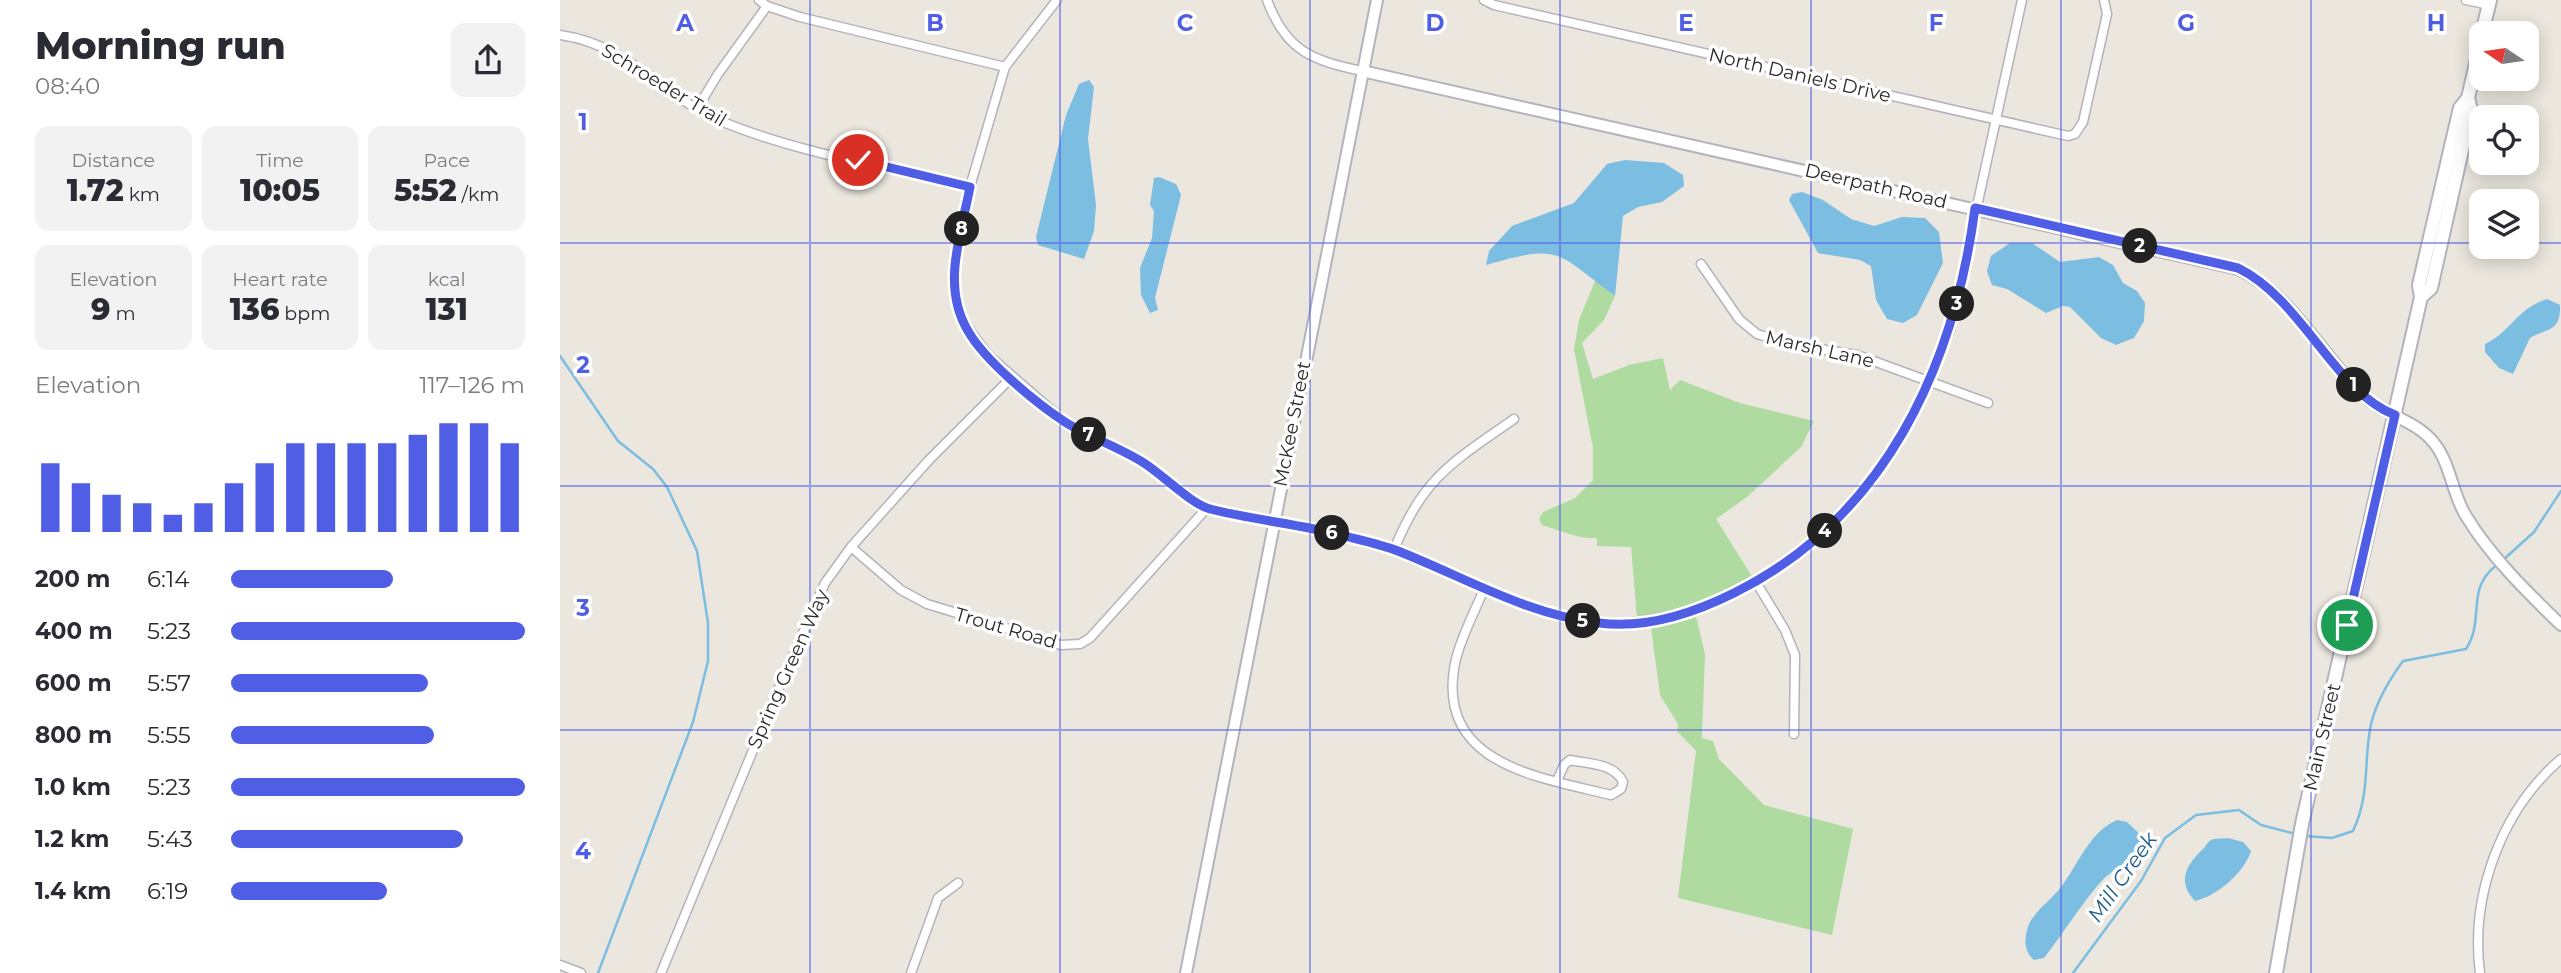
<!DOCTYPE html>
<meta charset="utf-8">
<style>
:root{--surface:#fff;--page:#f2f2f3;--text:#2b2b33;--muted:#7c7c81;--accent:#505ee6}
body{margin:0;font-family:Montserrat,sans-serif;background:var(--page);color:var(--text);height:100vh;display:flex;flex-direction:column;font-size:26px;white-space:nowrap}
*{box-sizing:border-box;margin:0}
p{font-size:23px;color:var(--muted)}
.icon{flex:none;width:38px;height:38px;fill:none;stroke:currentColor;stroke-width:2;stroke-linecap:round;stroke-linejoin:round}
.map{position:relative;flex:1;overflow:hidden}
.side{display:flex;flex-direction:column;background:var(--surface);width:560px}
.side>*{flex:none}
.needle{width:46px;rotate:283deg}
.controls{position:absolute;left:1909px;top:21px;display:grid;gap:14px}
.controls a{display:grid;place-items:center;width:70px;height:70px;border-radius:14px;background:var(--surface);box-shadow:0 4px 18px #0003;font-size:35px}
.pin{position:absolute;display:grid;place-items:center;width:60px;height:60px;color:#fff;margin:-30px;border:4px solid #fff;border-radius:50%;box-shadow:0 2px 7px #0007}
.km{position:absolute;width:35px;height:35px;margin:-18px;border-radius:50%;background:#222;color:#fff;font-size:19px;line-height:35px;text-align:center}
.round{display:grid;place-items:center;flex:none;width:74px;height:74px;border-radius:14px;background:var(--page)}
.headline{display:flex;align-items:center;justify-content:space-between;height:119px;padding:0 35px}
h1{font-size:38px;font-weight:800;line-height:52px}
.figures{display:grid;grid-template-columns:repeat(3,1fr);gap:10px;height:119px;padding:7px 35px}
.figures div{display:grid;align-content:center;border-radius:14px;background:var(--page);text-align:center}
.figures b{font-size:30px;font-weight:800}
.figures small{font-size:19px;font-weight:400}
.figures p{font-size:19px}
.chart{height:196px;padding:14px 35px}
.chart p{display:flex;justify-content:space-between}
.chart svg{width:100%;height:126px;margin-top:7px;stroke:var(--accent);stroke-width:6}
ul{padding:0 35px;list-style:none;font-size:23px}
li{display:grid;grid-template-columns:112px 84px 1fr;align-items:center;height:52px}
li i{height:18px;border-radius:9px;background:var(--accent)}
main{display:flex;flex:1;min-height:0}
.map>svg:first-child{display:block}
.green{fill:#afdba0}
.water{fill:#7cbde2}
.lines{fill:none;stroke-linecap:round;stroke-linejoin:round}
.stream{stroke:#7cbde2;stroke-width:2.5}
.minor-casing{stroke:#b2b3bc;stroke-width:11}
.tertiary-casing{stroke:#b2b3bc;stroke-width:14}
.secondary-casing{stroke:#b2b3bc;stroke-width:16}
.minor{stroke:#fff;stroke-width:8}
.tertiary{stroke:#fff;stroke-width:10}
.secondary{stroke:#fff;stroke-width:12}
.route-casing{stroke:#fff;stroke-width:14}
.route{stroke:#505ee6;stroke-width:9}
.grid{fill:none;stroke:#505ee6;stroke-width:2;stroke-opacity:0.55}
.labels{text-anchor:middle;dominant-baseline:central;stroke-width:7;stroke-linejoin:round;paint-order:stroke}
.street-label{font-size:19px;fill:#2a2a2a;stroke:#fff}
.water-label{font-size:21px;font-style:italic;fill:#1c5c8d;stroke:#fff}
.grid-label{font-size:23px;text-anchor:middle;font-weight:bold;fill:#505ee6;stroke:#fff;stroke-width:7;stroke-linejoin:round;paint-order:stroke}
</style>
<main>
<section class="side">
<div class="headline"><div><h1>Morning run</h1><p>08:40</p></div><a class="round"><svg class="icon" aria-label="share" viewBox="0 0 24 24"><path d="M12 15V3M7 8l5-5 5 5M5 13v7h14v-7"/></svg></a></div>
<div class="figures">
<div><p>Distance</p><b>1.72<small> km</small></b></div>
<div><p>Time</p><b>10:05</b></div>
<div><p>Pace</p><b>5:52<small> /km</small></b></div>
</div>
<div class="figures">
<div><p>Elevation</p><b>9<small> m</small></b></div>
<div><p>Heart rate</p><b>136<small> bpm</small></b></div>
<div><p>kcal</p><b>131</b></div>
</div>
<div class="chart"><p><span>Elevation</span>117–126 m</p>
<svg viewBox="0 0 160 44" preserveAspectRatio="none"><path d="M5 44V20M15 44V27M25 44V31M35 44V34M45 44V38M55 44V34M65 44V27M75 44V20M85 44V13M95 44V13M105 44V13M115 44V13M125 44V10M135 44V6M145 44V6M155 44V13"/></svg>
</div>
<ul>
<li><b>200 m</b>6:14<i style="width:55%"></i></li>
<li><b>400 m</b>5:23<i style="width:100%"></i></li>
<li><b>600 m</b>5:57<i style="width:67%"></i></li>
<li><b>800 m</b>5:55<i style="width:69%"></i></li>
<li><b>1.0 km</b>5:23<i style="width:100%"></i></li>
<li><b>1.2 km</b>5:43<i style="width:79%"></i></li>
<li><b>1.4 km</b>6:19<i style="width:53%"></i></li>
</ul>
</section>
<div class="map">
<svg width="2001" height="973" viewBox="0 0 2001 973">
<rect width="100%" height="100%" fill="#ebe7de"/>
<!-- green -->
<g class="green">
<path d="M1035,281L1055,296L1044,320L1022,343L1033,379L1069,365L1103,358L1110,390L1120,380L1180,403L1254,421L1241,447L1187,497L1156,519L1193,578L1115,611L1077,618L1071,547L1037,546V538C1020,540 999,530 982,525L979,519L983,512L1015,498L1033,480V448L1014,349L1019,320Z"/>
<path d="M1136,616L1145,654L1142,738L1153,741L1159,759L1204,805L1293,829L1272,935L1118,898L1136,751L1117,731L1118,724L1100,695L1091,628Z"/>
</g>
<!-- water -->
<g class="water">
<path d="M529,80L534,87L528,139L536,205L534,231L524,259L478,245L476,237L506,115L519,84Z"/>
<path d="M1065,160L1104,163L1123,175L1124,186L1102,202L1078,207L1063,216L1055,296C995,252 1002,243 926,265L929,251L952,226L1014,203L1047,164Z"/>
<path d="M599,177L616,184L621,195L595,298L598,310L590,313L581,295L580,268L592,238L594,211L590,205L594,178Z"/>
<path d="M1242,192L1263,200L1291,219L1314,226L1342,217L1365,218L1379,232L1383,263L1357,315L1343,323L1327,319L1316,300L1311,266L1300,260L1258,253L1229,200L1232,194Z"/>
<path d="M1450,243H1472L1500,262L1539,257L1553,265L1563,283L1577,291L1585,303L1584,321L1574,338L1556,345L1541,338L1510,307L1503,306L1486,313L1447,289L1432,285L1427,271L1431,256Z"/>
<path d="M1987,299L2000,305C2001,332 1988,328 1970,338L1953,374L1939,368L1925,352V344C1951,332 1956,309 1987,299Z"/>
<path d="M1557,820L1567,822L1583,837C1577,862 1554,866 1539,884C1519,907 1503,934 1484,958L1474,960C1463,950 1464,938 1469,924C1475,911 1492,899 1501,887C1518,865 1529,832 1557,820Z"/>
<path d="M1668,838L1683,842L1691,851C1684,873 1657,896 1635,901C1616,881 1627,864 1643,849C1646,847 1647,842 1651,840C1654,838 1663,839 1668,838Z"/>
</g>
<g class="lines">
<!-- stream -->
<g class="stream">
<path d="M0,356L58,441L93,469L107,487L137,551L148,623V661L133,722L38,973"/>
<path d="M1943,560L1974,532L2001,491"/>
<path d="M1745,836L1772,838L1793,831C1811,792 1803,762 1811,724C1817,700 1829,680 1843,661L1906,649C1926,618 1904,589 1938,564"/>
<path d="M1513,973L1581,881L1605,838L1636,815L1679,810L1701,825L1736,834"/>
</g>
<!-- minor casing -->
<g class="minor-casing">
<g id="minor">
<path d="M199,0L207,6L240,17L445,67"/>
<path d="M497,0L445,67L410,187L394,265L395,298L403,321L428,355L505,422L581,461L646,509L775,534L834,550L924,589L1003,618L1062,624L1118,615L1153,603L1196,582L1259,537L1290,506L1322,465L1358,404L1390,330L1462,0"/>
<path d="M707,0C726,51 751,60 802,71"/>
<path d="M924,0L934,5L1508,136L1515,134L1523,122L1547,14L1544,0"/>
<path d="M1906,0L1929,5"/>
<path d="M0,35C71,45 102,97 163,122C241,154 328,167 410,187"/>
<path d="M138,107L158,74L207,6"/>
<path d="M1141,264L1179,319L1197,334L1229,344L1297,355L1428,403"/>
<path d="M291,547L341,590L367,604L501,645L520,644L530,638L646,509"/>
<path d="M834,550C863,477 893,462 954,419"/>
<path d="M1196,582L1225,630L1235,655L1234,734"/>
<path d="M924,589C915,611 902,635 896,659C872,764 978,777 1051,795L1061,789L1063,782C1054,763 1029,764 1010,760L1004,765L997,781"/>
<path d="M0,965L21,973"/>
<path d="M101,973L217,692L265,583L291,547L369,460L452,377"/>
<path d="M351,973L378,898L398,883"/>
<path d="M1920,973C1910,896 1941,810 2001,759"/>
</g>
</g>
<!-- tertiary casing -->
<g class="tertiary-casing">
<g id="tertiary">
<path d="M802,71L1678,269C1733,295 1761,355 1804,396C1825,416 1856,420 1874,443C1891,464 1892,494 1906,516C1931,557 1967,592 2001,625"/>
<path d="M626,973L817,0"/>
</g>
</g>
<!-- secondary casing -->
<g class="secondary-casing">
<g id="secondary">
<path d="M1922,33L1930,0"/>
<path d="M1861,297L1871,288L1911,110L1908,98"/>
<path d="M1716,973L1742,824L1861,297L1859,285L1892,142L1900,108L1908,98L1922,37"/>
</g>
</g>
<!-- minor -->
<use href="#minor" class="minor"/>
<!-- tertiary -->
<use href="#tertiary" class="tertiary"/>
<!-- secondary -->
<use href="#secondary" class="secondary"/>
</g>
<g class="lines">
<!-- route casing -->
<g class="route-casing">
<path id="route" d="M298,160L410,187C401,235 381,286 408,331C426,362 475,402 505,422C530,438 559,447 584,463C603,475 631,504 650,509C693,520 738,524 781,535C800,540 820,544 838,551C904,577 968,615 1039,623C1085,629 1134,613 1174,593C1324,519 1394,367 1415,208L1678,268C1742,299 1776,393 1835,415L1787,625"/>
</g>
<!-- route -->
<use href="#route" class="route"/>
</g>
<!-- grid -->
<path class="grid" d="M250,0V973M500,0V973M750,0V973M1000,0V973M1251,0V973M1501,0V973M1751,0V973M0,243H1922M1967,243H2001M0,486H2001M0,730H2001"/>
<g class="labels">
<!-- street labels -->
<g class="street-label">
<text transform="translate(1240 75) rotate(13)">North Daniels Drive</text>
<text transform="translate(104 85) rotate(31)">Schroeder Trail</text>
<text transform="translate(1316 186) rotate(13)">Deerpath Road</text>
<text transform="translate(1260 349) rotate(13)">Marsh Lane</text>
<text transform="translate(732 424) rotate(-79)">McKee Street</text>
<text transform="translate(446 628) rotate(16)">Trout Road</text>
<text transform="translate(228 669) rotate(-66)">Spring Green Way</text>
<text transform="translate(1762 737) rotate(-77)">Main Street</text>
</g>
<!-- water labels -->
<g class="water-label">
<text transform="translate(1562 877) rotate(-55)">Mill Creek</text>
</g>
</g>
<g class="grid-label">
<text x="125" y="31">A</text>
<text x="375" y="31">B</text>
<text x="625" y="31">C</text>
<text x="875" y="31">D</text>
<text x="1126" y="31">E</text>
<text x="1376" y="31">F</text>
<text x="1626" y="31">G</text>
<text x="1876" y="31">H</text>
<text x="23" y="130">1</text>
<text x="23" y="373">2</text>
<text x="23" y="616">3</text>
<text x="23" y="859">4</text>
</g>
</svg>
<div class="controls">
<a><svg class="needle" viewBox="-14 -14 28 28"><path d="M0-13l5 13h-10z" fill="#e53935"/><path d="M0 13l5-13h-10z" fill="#7c7c81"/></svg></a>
<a><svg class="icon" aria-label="locate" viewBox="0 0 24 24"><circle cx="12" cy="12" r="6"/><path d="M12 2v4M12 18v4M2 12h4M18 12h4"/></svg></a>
<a><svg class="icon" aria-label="layers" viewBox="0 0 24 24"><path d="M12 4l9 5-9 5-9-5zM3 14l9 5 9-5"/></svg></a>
</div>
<div class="pin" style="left:1787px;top:625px;background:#1e9e55"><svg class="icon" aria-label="arrive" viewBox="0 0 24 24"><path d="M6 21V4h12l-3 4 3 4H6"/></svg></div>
<div class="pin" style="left:298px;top:160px;background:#d93025"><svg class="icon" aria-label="check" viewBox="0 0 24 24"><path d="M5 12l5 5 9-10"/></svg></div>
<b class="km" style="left:1794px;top:385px">1</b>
<b class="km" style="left:1580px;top:246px">2</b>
<b class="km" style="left:1397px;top:304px">3</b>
<b class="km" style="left:1265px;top:531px">4</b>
<b class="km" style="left:1023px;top:621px">5</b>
<b class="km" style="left:772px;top:533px">6</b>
<b class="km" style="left:529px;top:435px">7</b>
<b class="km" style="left:402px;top:229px">8</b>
</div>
</main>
